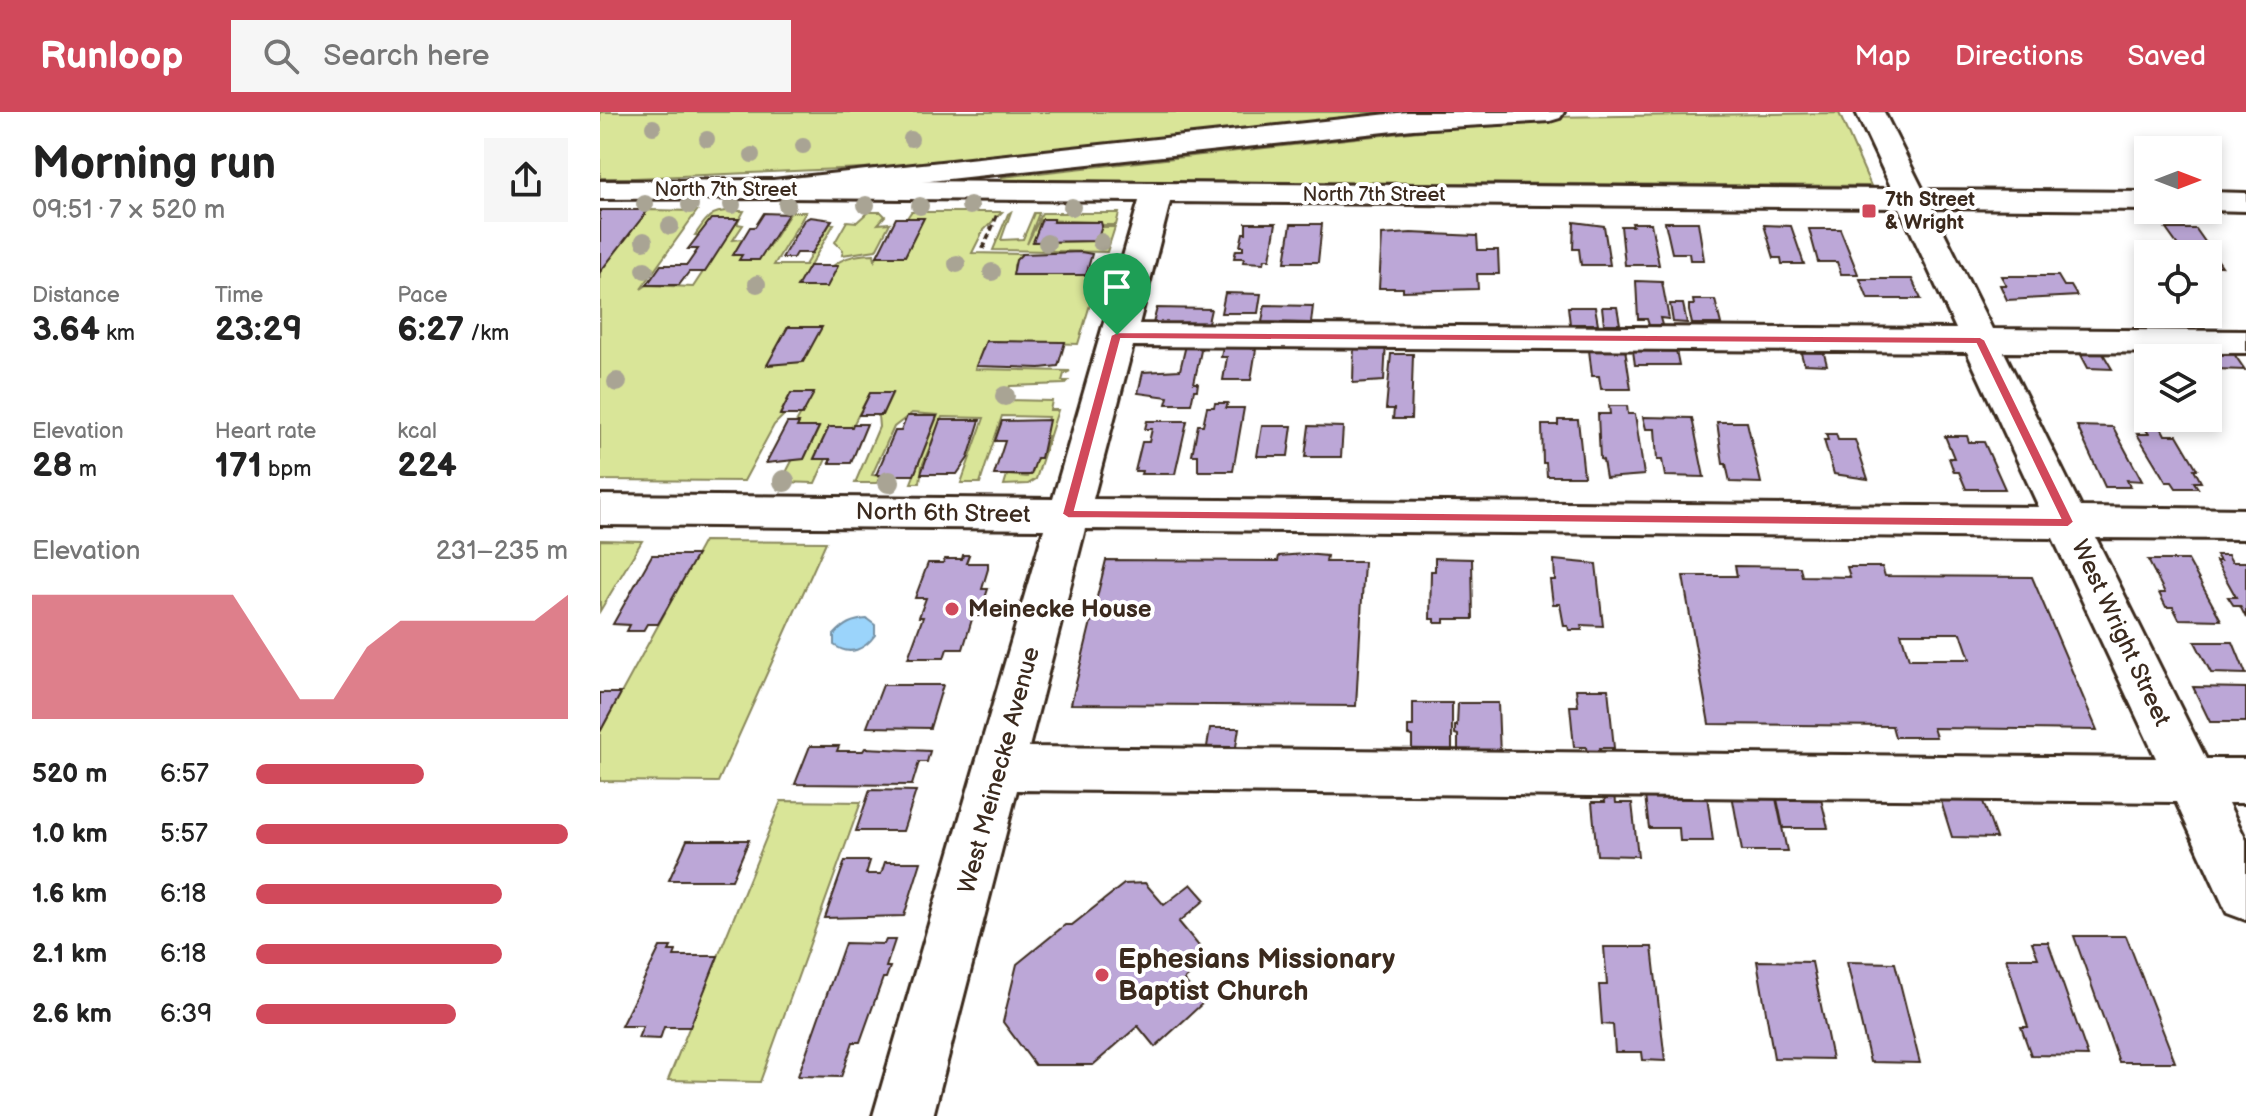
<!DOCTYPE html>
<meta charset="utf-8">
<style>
:root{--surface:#fff;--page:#f6f6f6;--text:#222;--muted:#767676;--accent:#d1495b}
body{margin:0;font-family:"Balsamiq Sans",sans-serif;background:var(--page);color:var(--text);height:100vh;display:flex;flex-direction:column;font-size:30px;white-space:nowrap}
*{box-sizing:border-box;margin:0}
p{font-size:26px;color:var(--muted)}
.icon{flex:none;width:44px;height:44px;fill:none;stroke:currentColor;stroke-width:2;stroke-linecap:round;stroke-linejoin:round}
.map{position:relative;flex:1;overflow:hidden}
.drawer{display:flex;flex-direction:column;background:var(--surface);width:600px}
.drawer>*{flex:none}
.needle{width:52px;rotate:90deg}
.buttons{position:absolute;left:1534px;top:24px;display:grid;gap:16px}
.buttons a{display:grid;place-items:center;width:88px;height:88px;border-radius:0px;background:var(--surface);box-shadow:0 4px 12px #0003;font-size:40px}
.pin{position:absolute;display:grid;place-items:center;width:68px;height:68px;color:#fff;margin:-82px -34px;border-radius:50% 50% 50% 0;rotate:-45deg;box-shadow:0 0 8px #0007}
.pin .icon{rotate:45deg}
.round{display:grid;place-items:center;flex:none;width:84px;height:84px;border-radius:0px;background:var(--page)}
.overview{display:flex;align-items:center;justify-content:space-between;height:136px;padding:0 32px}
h1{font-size:44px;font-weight:600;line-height:60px}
.metrics{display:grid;grid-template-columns:repeat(3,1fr);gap:12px;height:136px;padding:8px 32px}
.metrics div{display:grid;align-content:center}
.metrics b{font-size:34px;font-weight:600}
.metrics small{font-size:22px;font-weight:400}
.metrics p{font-size:22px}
.chart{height:224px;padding:16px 32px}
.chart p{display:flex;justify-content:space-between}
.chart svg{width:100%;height:144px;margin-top:8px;fill:var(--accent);opacity:.7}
ul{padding:0 32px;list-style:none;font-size:26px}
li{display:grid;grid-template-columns:128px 96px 1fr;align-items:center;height:60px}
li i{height:20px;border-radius:10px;background:var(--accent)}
header{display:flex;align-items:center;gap:48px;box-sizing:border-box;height:112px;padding:0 40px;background:var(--accent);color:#fff}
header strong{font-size:38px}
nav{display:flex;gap:44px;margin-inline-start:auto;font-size:28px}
.search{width:560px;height:72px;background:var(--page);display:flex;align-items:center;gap:20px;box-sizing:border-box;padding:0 28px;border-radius:0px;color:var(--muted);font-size:30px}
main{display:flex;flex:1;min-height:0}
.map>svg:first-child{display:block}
.green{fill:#d9e598;stroke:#8a885b;stroke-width:2}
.water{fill:#9bd4fb;stroke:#7590a3;stroke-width:2}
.building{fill:#bca7d7;stroke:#3b2a1e;stroke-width:2;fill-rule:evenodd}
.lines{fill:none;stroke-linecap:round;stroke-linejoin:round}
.minor-casing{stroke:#3b2a1e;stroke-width:6}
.major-casing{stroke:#3b2a1e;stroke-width:6}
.highway-casing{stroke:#3b2a1e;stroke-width:6}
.path{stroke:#3b2a1e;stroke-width:4;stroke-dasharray:6 4;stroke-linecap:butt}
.minor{fill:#fff;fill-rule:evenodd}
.major{fill:#fff;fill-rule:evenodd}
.highway{fill:#fff;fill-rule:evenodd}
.tree{fill:#a9a494}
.route{fill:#d1495b;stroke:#fff;stroke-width:2;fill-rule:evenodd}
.poi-dot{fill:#d1495b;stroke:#fff;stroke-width:3}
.labels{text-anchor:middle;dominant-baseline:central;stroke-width:8;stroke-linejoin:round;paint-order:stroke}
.far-street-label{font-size:20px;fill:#3b2a1e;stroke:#fff}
.far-poi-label{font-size:20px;font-weight:bold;fill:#3b2a1e;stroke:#fff;text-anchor:start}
.street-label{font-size:24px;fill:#3b2a1e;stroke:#fff}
.poi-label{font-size:24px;font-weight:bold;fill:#3b2a1e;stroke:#fff;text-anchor:start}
.near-poi-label{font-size:28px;font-weight:bold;fill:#3b2a1e;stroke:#fff;text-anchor:start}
</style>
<header>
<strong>Runloop</strong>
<div class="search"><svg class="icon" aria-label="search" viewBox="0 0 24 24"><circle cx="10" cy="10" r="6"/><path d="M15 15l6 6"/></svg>Search here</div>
<nav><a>Map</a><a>Directions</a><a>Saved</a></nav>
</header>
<main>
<section class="drawer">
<div class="overview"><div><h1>Morning run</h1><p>09:51 · 7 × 520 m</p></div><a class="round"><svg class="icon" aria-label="share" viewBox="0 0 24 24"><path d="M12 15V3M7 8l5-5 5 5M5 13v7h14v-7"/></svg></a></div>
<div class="metrics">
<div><p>Distance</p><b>3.64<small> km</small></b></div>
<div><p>Time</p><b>23:29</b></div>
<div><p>Pace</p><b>6:27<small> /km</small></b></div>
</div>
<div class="metrics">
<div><p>Elevation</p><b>28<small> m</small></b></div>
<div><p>Heart rate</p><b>171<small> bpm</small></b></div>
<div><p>kcal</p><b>224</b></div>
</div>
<div class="chart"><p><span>Elevation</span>231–235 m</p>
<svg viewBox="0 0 160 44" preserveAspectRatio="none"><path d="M0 44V6L10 6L20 6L30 6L40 6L50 6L60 6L70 22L80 38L90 38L100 22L110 14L120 14L130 14L140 14L150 14L160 6V44z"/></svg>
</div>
<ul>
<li><b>520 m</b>6:57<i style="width:54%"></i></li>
<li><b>1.0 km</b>5:57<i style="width:100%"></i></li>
<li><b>1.6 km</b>6:18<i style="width:79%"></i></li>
<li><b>2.1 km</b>6:18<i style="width:79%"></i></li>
<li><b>2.6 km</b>6:39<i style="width:64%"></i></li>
</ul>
</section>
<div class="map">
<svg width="1646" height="1004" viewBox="0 0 1646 1004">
<rect width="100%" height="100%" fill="#fff"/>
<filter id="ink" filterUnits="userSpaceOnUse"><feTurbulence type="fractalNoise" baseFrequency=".0125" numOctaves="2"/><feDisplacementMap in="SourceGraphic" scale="16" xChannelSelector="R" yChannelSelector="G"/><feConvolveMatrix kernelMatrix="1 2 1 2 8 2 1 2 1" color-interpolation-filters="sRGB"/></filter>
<g filter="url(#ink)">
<!-- green -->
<g class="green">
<path d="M0,0H828L286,55L34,66H0Z"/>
<path d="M1239,1L1271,74L401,68L402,65L946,5Z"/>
<path d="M48,98L97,99L41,177L47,173L93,175L138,107H112L100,123H95C112,98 113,99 144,99L137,112L143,113L133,128L142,127L134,143L166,139L191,100H206L174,153H205L230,112H234L198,175H219C228,150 248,142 274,142L275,148L277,144H305L323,107L307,106L311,100H402L383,119L372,141L422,142L414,153V163H499L478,232L386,229L375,257L470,259L464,262L462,269H468L465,272L410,274L405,288L452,289L450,298H458L436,367L428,372L404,373L407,363L427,365L437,346H441L448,324L444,323L448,305L402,304L380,371H361L384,306L342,305L322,354L320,371H311L338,303L312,301L294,315L272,363L280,364L277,371H255L279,315L278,303H282L292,282L270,281L252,315H229L214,346L226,347L215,371L181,370L193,347H204L219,316L197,315L196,311L213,281H191L180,302L184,303L174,313L144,369L0,368V160Z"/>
<path d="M268,100H281L285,104L278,112L290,111L276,138L242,143L243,138L235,130L247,109L257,110Z"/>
<path d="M411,100L401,128L423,127L434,101H439L427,132L438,110H440L434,130L497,129L501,115H515L507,140L393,138L408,102Z"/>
<path d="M442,101H519L516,113H500V110L438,108Z"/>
<path d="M0,428L42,429L0,499Z"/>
<path d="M104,429L226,430L118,670L0,669V620Z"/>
<path d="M181,689L261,690L160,970L68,968Z"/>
</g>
<!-- water -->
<path class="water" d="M267,507L275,513V523C265,537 250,545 234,533V523C244,512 252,508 267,507Z"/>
<!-- building -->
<g class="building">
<path d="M0,98H48L0,160Z"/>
<path d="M164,101L188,102L159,148H139L142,143H133L150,115H155Z"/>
<path d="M210,105L232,108L212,141H196L193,146H182L204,108Z"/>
<path d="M296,106H324L305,144H277Z"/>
<path d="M111,107H139L105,160H89L79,173H47L61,153H87L98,137H88Z"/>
<path d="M442,107H454L453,110H501L502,114L497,129L433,130Z"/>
<path d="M974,110L1004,114L1010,153H981L979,137H973Z"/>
<path d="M1065,110H1098L1104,148H1090L1089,141H1072Z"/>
<path d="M646,111H676L670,147H665L664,151L643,150L644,146H634L636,138H643V134H640L643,121H646Z"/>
<path d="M1032,111H1051L1059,153H1025L1021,114H1033Z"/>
<path d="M691,112H722L718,150H685Z"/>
<path d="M1164,113L1191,114L1204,152H1182L1181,146H1174Z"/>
<path d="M1209,117H1240L1258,162H1241L1237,150H1218Z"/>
<path d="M1566,117H1596L1622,154L1608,153V142H1584Z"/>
<path d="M811,121L877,124L878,138H898L899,162H877L878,177L803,179V176H779L782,123Z"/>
<path d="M481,140L492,142L486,163H413L416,148L422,142Z"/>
<path d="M209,154H238L227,175H197Z"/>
<path d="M1401,164H1458L1464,174H1471L1477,184L1407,188L1400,173H1406Z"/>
<path d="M1260,167H1312L1321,187H1268Z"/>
<path d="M1036,169L1062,170L1069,207L1060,206L1062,213H1049L1047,207H1038Z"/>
<path d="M625,181L661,182L658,201H621Z"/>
<path d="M1093,188H1115L1121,212H1092L1089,199V193H1094Z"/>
<path d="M1070,192H1083L1087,211L1073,210Z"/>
<path d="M665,193L713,194L711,211L662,210Z"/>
<path d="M968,195H995L998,212H970Z"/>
<path d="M1002,195H1017L1020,212H1004Z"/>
<path d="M557,196L611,197L607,215H552Z"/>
<path d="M188,215H222L203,250L167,253Z"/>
<path d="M386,229L461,230H465L458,254L440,256L376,254Z"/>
<path d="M754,229H786L784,269L753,271Z"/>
<path d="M994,230H1024L1031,277H1001L999,264H992L989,238H995Z"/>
<path d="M624,231H657L651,268H623L627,245H621Z"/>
<path d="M1032,232L1075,233L1079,253H1035Z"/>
<path d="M586,233L602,234L594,271H598L597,278H594L591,292H566L568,285L538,281L543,260L580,258Z"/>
<path d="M1199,234H1222L1227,253L1204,252Z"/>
<path d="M1479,239L1502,240L1512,257L1488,256Z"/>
<path d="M1602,239H1632L1645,258L1614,257Z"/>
<path d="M791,242H813L811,307H793L794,297H786Z"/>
<path d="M191,281H214L202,303H180Z"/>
<path d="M270,281H292L282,303H259Z"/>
<path d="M615,291H628L626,296H644L633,359H598V343H592L598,313H603L607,295H614Z"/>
<path d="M1009,294H1027L1028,302H1035L1044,363L1006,366L1003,348L1000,347L998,302H1010Z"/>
<path d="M307,304H337L314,363H276L295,319H301Z"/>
<path d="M1043,305L1092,306L1104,365L1065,364L1062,348H1057L1055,317H1046Z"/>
<path d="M340,308H380L368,346L357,362H321Z"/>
<path d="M449,308L441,346H437L431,363H394L405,329H395L402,309Z"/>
<path d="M958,308H978L984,364H947L946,351H943L942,313H958Z"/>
<path d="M547,309H587L575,362H541L542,359H535L542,330H549L552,317H545Z"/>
<path d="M1117,310H1147L1161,371L1130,370L1126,352H1123Z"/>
<path d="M187,311H199L197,315H219L204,347L166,351Z"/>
<path d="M253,312H267L251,351H229L231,347H214L229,315H252Z"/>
<path d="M662,314H692L688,344H657Z"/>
<path d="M709,314L743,315L741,345H705Z"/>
<path d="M1477,314L1513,315L1542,369L1527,368L1530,375H1505Z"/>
<path d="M1544,315H1561L1565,323H1577L1597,357H1594L1601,370H1594L1598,376H1576L1572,370H1566L1537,322H1549Z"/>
<path d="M1226,322H1236L1238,328H1255L1268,367L1234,362L1224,328H1228Z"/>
<path d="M1345,324H1367L1369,330H1384L1405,377H1366L1359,360H1354L1349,346H1354Z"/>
<path d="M704,442L727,444L726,450H764L756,594L471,592L506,448L678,449L679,444Z"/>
<path d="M52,443H97L58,512H47L43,519H27L30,513L13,512Z"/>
<path d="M363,443H369L366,451H388V457L382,477H388L379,504H373L363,537H347L344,546H308L323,505H319L326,486H315L328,451H343L345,447H362Z"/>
<path d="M1616,443H1628L1632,450H1646V506L1640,494H1634L1628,485H1636L1616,449H1620Z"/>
<path d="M835,446L872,447L873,507H844V511H835V507H830L831,459H835Z"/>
<path d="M954,448L996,452L1003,514L981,513L982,518H969L968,514H964L960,492H953L950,468H955Z"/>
<path d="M1548,448H1588L1621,508L1579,507L1573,495H1566L1559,481H1565Z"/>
<path d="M1135,454L1200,455L1202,464L1250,465L1247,455H1282L1285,464L1432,465L1497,618L1333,616L1336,625H1295L1292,614L1109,612L1083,464H1137ZM1301,521H1361L1370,547H1309Z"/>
<path d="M1595,530H1633L1646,562L1611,561Z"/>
<path d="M283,573H343L330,616L267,615Z"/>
<path d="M1593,575L1646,576V610H1610Z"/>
<path d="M976,577H1008L1014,636H1000L1001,645H987L986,635H974L970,594H978Z"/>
<path d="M0,581H21L0,620Z"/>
<path d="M813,591H852V644H812V624L808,623V614H813Z"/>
<path d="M858,591H898L900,644H858V623L855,622V614H857Z"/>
<path d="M610,616H639L635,641H606Z"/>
<path d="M210,634H239L237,639H263L265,636L330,639L327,650H319L312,673L195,672Z"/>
<path d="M1044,676H1106L1113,729H1080L1079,716H1049Z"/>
<path d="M1131,677H1174L1187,739H1142Z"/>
<path d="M270,678L316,679L303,719H256Z"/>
<path d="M1004,682H1015L1016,691H1032L1038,744L997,743L992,690H1005Z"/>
<path d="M1176,682L1220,683L1228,716H1183Z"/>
<path d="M1339,683L1381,684L1396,726L1352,725Z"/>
<path d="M87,728H149L132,768H69Z"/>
<path d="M245,749H270L266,762H281L285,750H321L304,804L225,806Z"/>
<path d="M545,771L564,793L591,772L605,788L579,810L599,834L595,858L584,868L603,891L555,935L538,914L493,953H435L403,910L417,852L465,813H472L524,772Z"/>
<path d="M1474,824H1526L1575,950H1519Z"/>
<path d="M286,828H295L286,855H290L286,866H283L260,930H253L241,965L198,964L245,831L284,832Z"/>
<path d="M1432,830H1448L1488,944L1431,943L1421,915H1428L1406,846H1438Z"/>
<path d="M60,835H71L69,839H76L74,844H118L90,915H64L60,927L38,926L43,914H21Z"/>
<path d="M1004,835H1052L1065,949L1043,948L1042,940H1015L1013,913L1002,912L999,873H1007Z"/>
<path d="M1157,849L1212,850L1232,947L1174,946Z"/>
<path d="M1247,850L1295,851L1320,951L1270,950Z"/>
</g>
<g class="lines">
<!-- minor casing -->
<g class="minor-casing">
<g id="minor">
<path d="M1256,0H1284L1323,78L1548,80V98L1332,96L1392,217L1646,219V241L1404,240L1481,395L1646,397V427L1496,426L1606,647H1646V691H1628L1646,728V808L1627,801L1576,690L417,678L333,1004H273L444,417L0,413V383L453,387L539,89L183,86L172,84L168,77L172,70L183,68L1292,77ZM570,90L1300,96L1356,217L539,212ZM533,234L1367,240L1439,395L493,387ZM485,417L1453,426L1556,646L429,635Z"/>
<path d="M1608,80L1646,81V99L1607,98Z"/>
</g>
</g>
<!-- major casing -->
<g class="major-casing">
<path id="major" d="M173,68L184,70L188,77L184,84L173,86L0,87V69Z"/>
</g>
<!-- highway casing -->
<g class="highway-casing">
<path id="highway" d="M807,0H964L960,6L950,9L813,17L173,86L162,84L158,77L162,70L173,68Z"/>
</g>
<!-- path -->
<path class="path" d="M383,137L397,103"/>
<!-- minor -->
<use href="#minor" class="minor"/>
<!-- major -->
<use href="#major" class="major"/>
<!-- highway -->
<use href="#highway" class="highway"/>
</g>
<!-- trees -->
<g class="tree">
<circle cx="53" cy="15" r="8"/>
<circle cx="107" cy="27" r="8"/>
<circle cx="311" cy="27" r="8"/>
<circle cx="203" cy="34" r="8"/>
<circle cx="152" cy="43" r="8"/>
<circle cx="45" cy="92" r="9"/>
<circle cx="90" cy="93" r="9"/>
<circle cx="132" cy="93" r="9"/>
<circle cx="187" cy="93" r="9"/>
<circle cx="266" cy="93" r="9"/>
<circle cx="320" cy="94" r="9"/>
<circle cx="370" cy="94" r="9"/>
<circle cx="472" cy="95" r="9"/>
<circle cx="70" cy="114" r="9"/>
<circle cx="44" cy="129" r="9"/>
<circle cx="501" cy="130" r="9"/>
<circle cx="447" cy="131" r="9"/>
<circle cx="357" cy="152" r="9"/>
<circle cx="45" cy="158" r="9"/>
<circle cx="392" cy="160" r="9"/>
<circle cx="157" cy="172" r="9"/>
<circle cx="17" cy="270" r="10"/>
<circle cx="405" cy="284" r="10"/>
<circle cx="184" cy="369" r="11"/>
<circle cx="289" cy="370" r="11"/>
</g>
</g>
<!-- route -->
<path class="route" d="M517,220L1380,225L1385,228L1474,410L1468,415L468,406L462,402L511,223ZM521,227L1376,232L1460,406L475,398Z"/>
<!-- markers -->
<g class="poi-dot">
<rect x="1261" y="91" width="16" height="16" rx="4"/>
<circle cx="352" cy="497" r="8"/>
<circle cx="502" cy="863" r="8"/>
</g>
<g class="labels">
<!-- far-street labels -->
<g class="far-street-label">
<text x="126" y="78">North 7th Street</text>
<text x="774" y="83">North 7th Street</text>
</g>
<!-- far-poi labels -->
<g class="far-poi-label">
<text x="1285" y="88">7th Street<tspan x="1285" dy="23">&amp; Wright</tspan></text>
</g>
<!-- street labels -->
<g class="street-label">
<text transform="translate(343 401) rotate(1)">North 6th Street</text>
<text transform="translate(1521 521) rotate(65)">West Wright Street</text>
<text transform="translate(399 658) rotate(-75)">West Meinecke Avenue</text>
</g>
<!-- poi labels -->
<g class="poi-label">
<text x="368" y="497">Meinecke House</text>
</g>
<!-- near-poi labels -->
<g class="near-poi-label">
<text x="518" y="847">Ephesians Missionary<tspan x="518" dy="32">Baptist Church</tspan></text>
</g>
</g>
</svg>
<div class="buttons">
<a><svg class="needle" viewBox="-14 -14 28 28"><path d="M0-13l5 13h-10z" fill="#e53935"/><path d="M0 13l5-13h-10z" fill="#767676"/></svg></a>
<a><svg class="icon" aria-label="locate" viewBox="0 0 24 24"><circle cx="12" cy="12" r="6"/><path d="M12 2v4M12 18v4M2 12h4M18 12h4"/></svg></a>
<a><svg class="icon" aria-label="layers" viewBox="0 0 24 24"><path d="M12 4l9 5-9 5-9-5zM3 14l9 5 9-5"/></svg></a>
</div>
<div class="pin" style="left:517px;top:223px;background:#1e9e55"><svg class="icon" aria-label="arrive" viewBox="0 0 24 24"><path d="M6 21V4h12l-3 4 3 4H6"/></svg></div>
</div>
</main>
